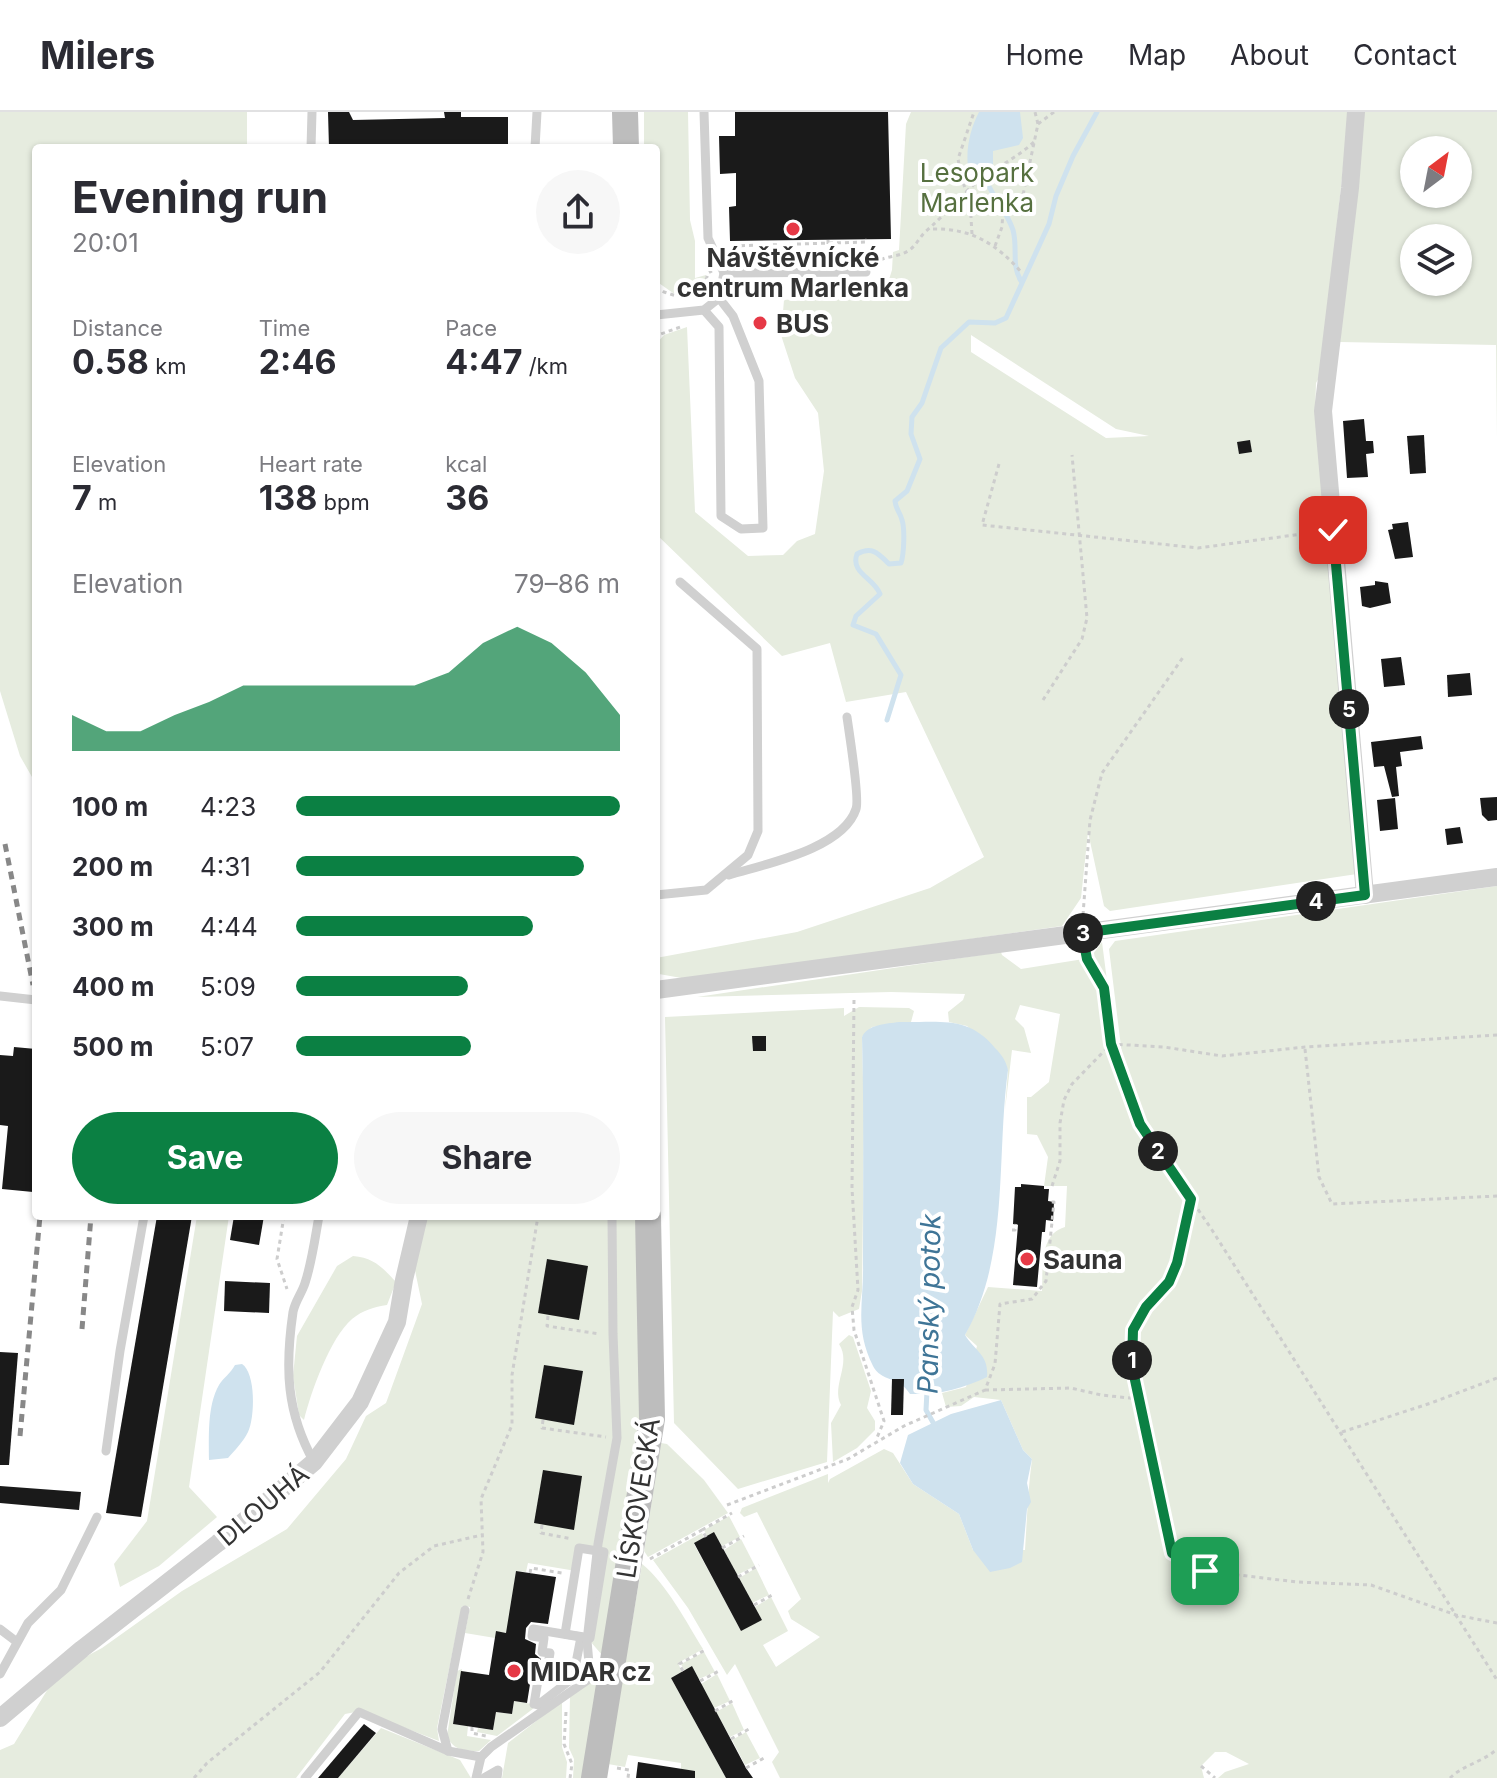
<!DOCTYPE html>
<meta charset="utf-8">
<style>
:root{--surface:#fff;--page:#f7f7f7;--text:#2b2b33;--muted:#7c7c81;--line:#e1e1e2;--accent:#0b8043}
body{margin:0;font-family:Inter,sans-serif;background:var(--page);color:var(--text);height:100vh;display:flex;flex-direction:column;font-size:30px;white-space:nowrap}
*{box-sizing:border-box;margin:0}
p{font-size:26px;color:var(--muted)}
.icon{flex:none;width:44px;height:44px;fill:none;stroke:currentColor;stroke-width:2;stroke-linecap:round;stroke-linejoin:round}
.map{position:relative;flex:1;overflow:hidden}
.drawer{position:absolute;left:32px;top:32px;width:628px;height:1076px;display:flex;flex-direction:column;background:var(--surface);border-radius:8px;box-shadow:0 2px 6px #0004}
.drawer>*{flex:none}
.needle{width:52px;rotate:32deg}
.buttons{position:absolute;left:1400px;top:24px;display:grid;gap:16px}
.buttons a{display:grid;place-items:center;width:72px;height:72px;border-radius:50%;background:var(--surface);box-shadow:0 2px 6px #0004;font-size:40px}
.pin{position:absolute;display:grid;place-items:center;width:68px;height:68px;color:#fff;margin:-34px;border-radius:16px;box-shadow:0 4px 12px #0006}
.km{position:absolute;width:40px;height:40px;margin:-20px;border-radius:50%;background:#222;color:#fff;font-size:22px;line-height:40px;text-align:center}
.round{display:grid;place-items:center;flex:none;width:84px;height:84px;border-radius:42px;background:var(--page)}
.summary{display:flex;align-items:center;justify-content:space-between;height:136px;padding:0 40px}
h1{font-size:44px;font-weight:700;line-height:60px}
.metrics{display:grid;grid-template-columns:repeat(3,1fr);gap:12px;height:136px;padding:8px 40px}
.metrics div{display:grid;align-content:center}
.metrics b{font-size:34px;font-weight:700}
.metrics small{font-size:22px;font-weight:400}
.metrics p{font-size:22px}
.chart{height:224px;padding:16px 40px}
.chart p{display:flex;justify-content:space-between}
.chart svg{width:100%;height:144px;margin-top:8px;fill:var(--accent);opacity:.7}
.action{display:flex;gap:16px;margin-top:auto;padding:16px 40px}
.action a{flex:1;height:92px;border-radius:48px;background:var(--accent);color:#fff;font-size:32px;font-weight:700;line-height:92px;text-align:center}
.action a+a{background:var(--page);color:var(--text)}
ul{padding:0 40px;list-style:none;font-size:26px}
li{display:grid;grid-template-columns:128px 96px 1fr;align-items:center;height:60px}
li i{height:20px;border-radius:10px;background:var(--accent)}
header{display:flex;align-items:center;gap:48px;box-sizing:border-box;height:112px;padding:0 40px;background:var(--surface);border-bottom:2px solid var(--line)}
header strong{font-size:38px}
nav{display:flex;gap:44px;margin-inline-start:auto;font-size:28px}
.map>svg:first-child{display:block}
.green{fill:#e6ecdf;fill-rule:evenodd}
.water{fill:#cfe2ee}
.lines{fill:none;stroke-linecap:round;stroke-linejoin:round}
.stream{stroke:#cfe2ee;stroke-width:5}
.building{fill:#1a1a1a}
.path{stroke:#cdcdcd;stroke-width:3;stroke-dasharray:4 4;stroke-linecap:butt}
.lane{stroke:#d0d0d0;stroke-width:9}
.street{stroke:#d0d0d0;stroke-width:18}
.secondary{stroke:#bdbdbd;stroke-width:26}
.rail{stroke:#888;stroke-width:5;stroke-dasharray:8 6;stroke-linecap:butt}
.route-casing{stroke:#fff;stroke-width:16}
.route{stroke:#0b8043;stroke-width:10}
.poi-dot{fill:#e63946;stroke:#fff;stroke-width:3}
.labels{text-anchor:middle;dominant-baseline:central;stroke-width:8;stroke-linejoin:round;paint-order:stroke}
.park-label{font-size:26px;fill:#56703f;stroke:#fff}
.poi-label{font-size:26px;font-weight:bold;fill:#333;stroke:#fff;text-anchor:start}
.street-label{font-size:26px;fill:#333;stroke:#fff}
.water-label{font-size:28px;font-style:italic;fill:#3f7597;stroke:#fff}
</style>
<header>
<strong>Milers</strong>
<nav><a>Home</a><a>Map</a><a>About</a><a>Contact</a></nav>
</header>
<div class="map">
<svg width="1497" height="1666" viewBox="0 0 1497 1666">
<rect width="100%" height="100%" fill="#fff"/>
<!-- green -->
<g class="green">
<path d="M0,0H247V36H36V672L20,644L0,579Z"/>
<path d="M644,0H688L690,108L695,129V166L706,163L705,171L692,184L673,181L656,169V36H644Z"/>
<path d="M911,0H1349L1321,262L1316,271L1315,303L1357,762L1110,799L1104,794L1088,720L1081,786L1062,814L687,867L659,862L656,846L797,820L930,776L984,745L906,580L846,590L830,531L782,544L656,422V232L664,223L687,215L695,400L748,444L783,443L797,429L815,422L824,359L818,301L795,266L781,223L784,188L886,177L892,158L893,140L899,138L906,12ZM971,223L1116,317L1149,324L1106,326L971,240Z"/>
<path d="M1363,0H1497V327L1496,233L1340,230ZM1414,38H1458V82H1414ZM1414,126H1458V170H1414Z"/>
<path d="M1497,774V1666H1218L1225,1660L1249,1652L1226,1640H1215L1201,1654L1204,1666H780L772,1650L779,1640L735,1552L727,1563L688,1496L653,1448L702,1421L704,1426L694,1432L741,1519L755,1495L771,1485L788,1519L763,1533L776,1555L820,1525L791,1507L788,1499L801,1487L757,1400L744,1405L740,1401L742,1396L828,1362V1371L830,1367L884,1337L893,1341L913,1372L959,1402L973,1438H1025C1027,1407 1028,1377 1032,1347L1023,1338L1001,1288L974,1285L961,1294L946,1295L942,1281L966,1275L977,1234L965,1223L988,1175L1042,1179C1043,1157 1039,1122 1065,1115L1067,1074H1044L1048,1045L1037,1023L1027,1022V985H1031L1049,970L1060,902L1020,893L1015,907L1024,916L1031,941L1012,938L1005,998L1008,958L967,914L949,910L948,900L963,888L965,882L891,880L697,885L1001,840L1002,843L1021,857L1090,846L1102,830L1117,946L1122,943L1109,837L1115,829Z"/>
<path d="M859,895L909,896L914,899L911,910L872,915L862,925L864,1010L862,1179L859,1197L839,1205L833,1199L827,1350L738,1377L674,1311L665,905L844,896V904Z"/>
<path d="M197,1104H229L189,1375L217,1405L159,1454L120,1475L114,1452L147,1409Z"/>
<path d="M427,1104H639L640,1317L602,1543L590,1529L604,1441L580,1436L576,1459L528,1451L526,1460L516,1459L508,1521L496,1520L495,1526L465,1521L470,1495L462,1494L437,1616L439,1629L361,1599L345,1602L296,1666H0V1638L14,1632L59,1559L102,1536L182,1479L287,1417L346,1347L366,1304L386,1291L422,1192L412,1144Z"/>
<path d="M353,1144C374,1146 382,1155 396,1170L387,1193C374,1195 363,1198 352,1207C330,1226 311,1280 304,1308L299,1303L293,1264L297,1224L337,1154Z"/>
<path d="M849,1223L853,1225L871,1279L867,1296L875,1309V1318L857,1336L833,1350L831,1311L841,1293C831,1273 852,1252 839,1232Z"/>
<path d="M661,1331L667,1332L704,1368L728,1401L648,1445L644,1439Z"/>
<path d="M729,1404L740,1425L722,1434L714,1421L707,1424L704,1418Z"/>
<path d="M741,1427L755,1454L737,1463L724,1438Z"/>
<path d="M642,1452C666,1471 687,1511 703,1537L678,1551L682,1560L671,1566L726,1666H687L681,1657V1651L628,1643L625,1655L608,1652Z"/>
<path d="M756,1456L769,1483L752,1491L739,1466Z"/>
<path d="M704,1540L715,1560L699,1567L692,1555L684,1558L681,1552Z"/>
<path d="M462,1557L453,1612L468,1614L467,1624L491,1628L479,1639C464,1639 453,1638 447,1624L457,1559Z"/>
<path d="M717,1562L730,1589L714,1596L701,1572Z"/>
<path d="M589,1570L597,1573L584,1666H573L574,1647L569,1636L570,1583Z"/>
<path d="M514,1589L538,1593L497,1624L477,1620L478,1616L493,1618L496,1600L512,1602Z"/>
<path d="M562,1589V1635L567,1650L566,1666H502L508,1631Z"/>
<path d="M732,1591L744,1618L730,1625L716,1600Z"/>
<path d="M381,1616L460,1648L471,1666H338Z"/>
<path d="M746,1620L760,1646L745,1653L732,1628Z"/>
</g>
<!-- water -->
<g class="water">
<path d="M979,0H1020L1023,26L1019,33L993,39V56L987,64L970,65C964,44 969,19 979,0Z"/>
<path d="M899,910C939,911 968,903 995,936C1002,943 1006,949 1008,958C996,1045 1010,1144 965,1223C975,1239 989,1243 987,1265C962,1277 938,1283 910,1282C899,1264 881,1270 873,1254C854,1216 864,1190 863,1152C863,1076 864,1001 862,925C868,912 886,912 899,910Z"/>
<path d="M242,1252C256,1261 255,1306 248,1320C243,1330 235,1338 228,1346L209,1348C209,1325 207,1294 219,1273C223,1266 231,1261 235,1253Z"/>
<path d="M1001,1288L1023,1338L1032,1347L1027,1371L1031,1390L1027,1397L1022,1450L1010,1456L990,1460L973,1438L959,1402L913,1372L900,1351L908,1323L951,1302Z"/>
</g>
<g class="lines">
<!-- stream -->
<g class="stream">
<path d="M983,60C988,80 1006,97 1013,118C1018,136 1011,153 1021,169"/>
<path d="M887,608L901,563L876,522L853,513L856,504L880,482C874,466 850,461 857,442C872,434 878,441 889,452L901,451C904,442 905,417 902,408C900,400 896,398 895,389L907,379L920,347L911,322L912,305L922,291L941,236L969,210L995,211L1006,206L1049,112L1056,84L1073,44L1097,0"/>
<path d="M927,1279L926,1298L935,1314"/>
</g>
</g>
<!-- building -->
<g class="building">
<path d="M328,0H349L353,8L445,6L444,0H461V5H508V36H329Z"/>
<path d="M735,0H888L891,127L730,129L729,95L736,94V61L720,62L719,24H735Z"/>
<path d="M1364,307L1366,329H1373L1374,341L1366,342L1368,365L1347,366L1343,309Z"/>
<path d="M1424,323L1426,361L1410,362L1407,324Z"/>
<path d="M1250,328L1252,340L1239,342L1237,330Z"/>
<path d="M1408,410L1413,445L1395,447L1388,418L1393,417L1392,412Z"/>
<path d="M1375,469L1388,471L1391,491L1370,496L1362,494L1360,475L1375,473Z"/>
<path d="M1401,545L1405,573L1384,575L1381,547Z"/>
<path d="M1470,561L1472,583L1448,585L1447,563Z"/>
<path d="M1421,624L1423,637L1400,640L1402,654L1396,655L1399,684L1392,685L1384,654L1374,655L1371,630Z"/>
<path d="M1497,685V708L1488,709L1482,703L1480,686Z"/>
<path d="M1395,686L1398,717L1380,719L1377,688Z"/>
<path d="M1460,715L1463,731L1447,733L1445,717Z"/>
<path d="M752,924H766V939H753Z"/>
<path d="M14,935L36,937V1041L33,1080L2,1077L8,1014L0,1013V943L13,944Z"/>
<path d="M1021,1072L1044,1074V1077H1049L1048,1089L1054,1090L1053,1109L1046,1108L1045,1120H1042L1037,1175L1013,1173L1018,1113L1013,1112L1015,1075H1021Z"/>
<path d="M157,1104H192L141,1405L106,1401Z"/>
<path d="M234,1104H264L259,1133L230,1128Z"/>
<path d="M547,1147L588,1154L579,1208L538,1201Z"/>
<path d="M225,1169L270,1171L269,1201L224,1199Z"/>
<path d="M0,1240L18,1241L9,1353H0Z"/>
<path d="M544,1253L583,1259L574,1313L535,1306Z"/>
<path d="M892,1267H904L903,1303H891Z"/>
<path d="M543,1358L582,1364L574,1418L534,1411Z"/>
<path d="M0,1374L81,1380L79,1398L0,1391Z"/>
<path d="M714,1420L762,1508L741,1519L694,1431Z"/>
<path d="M516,1459L556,1465L548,1512L531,1510L526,1516L525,1527L536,1532L535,1542L541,1547L539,1559L531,1566L527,1591L514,1589L512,1602L496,1600L493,1618L453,1612L461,1559L489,1563L496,1519L506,1521Z"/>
<path d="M692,1554L746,1656L753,1666H726L671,1566Z"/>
<path d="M364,1612L376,1621L338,1666H318Z"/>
<path d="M638,1650L695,1659V1666H636Z"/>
</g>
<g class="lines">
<!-- path -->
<g class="path">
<path d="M1038,12L1054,0"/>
<path d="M933,117C971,116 997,132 1022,161"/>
<path d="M972,122L970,89L962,68L958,47L974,0"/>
<path d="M995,134L1002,115L1003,98L1007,91L1023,83L1038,12L1035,0"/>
<path d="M828,148V128"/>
<path d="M732,149V134L866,130L865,127"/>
<path d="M874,152C884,143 897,146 908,139C916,134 919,126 925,120C940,107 950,96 965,81C985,60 1014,49 1035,29"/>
<path d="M656,175L664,180L686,187"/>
<path d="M693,186L703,179L708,161L712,159"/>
<path d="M656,228L661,222L683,214"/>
<path d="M999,352L982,413L1198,436L1317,420"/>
<path d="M1043,588L1082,527L1087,506L1072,343"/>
<path d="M1083,803L1090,708L1102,661L1184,544"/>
<path d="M854,888L852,1076L858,1178L852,1195L854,1218L884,1309L876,1328"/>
<path d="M1497,923L1305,935L1222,944L1164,935L1111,932L1140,1012L1212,1118L1497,1568"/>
<path d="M1305,937L1319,1065L1332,1092L1497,1084"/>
<path d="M656,1008L657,1087"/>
<path d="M1052,1074L1060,1049V1011L1064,988L1072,972L1111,932L1104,876L1087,847L1085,839"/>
<path d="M1190,1089C1185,1114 1183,1151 1168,1172C1157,1187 1141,1198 1134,1216C1122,1246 1163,1400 1172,1441L1205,1459L1297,1470L1371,1473L1456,1503L1497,1511"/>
<path d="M284,1104L277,1147L287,1177"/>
<path d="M1012,1118H1015L1016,1112"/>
<path d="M548,1204L547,1214L600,1222"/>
<path d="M985,1278L1071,1276L1101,1283L1139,1287"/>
<path d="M543,1308L542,1316L606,1325"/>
<path d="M1342,1320L1431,1291L1497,1266"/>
<path d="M727,1393L848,1347L904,1314L985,1278L995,1252L1000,1192L1032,1187L1046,1169L1054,1090H1051"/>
<path d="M542,1413L541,1421L572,1427"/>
<path d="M706,1425L702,1418L732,1401"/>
<path d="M722,1436L744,1424"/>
<path d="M650,1447L702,1418"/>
<path d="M530,1461L531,1456L562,1461"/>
<path d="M738,1465L759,1453"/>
<path d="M468,1487L483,1440L481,1387L512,1313V1263L538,1104"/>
<path d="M754,1493L774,1482"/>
<path d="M683,1559L679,1552L707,1537"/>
<path d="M700,1569L719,1559"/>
<path d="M715,1599L734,1588"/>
<path d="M566,1600L564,1632L572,1652L570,1666"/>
<path d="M472,1615V1621L486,1624"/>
<path d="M731,1627L749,1617"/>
<path d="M1201,1654L1215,1666"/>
<path d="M617,1656L629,1658L628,1666"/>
<path d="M746,1656L764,1646"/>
<path d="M194,1666L207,1651L320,1560L399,1461L434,1434L482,1423"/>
<path d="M1450,1666C1463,1653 1483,1650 1497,1637"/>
</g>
<!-- lane -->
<g class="lane">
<path d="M311,36L312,0"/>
<path d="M535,36L537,0"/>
<path d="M724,161L866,160"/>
<path d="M704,198L719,215L721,404L741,417L763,416L759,269L733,204L719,186"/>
<path d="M656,203L704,198L719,186L724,161L708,126L704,0"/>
<path d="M729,763C765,752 843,737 856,697C860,687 849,620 847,605"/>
<path d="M656,783L706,778L748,743L758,719L757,537L680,470"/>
<path d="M0,884L36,888"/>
<path d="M106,1339L120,1239L144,1104"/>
<path d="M314,1350C286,1300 285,1255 293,1200C295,1189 302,1181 305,1171C312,1150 315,1126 319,1104"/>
<path d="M579,1436L604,1440L590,1526L565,1522Z"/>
<path d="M0,1517L17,1530"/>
<path d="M533,1517L581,1525L573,1566L538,1593L534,1592L538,1568L546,1564L550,1541L542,1540L544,1526L532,1524Z"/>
<path d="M0,1562L28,1511L61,1478L97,1405"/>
<path d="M590,1563L587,1529L598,1432L617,1326L613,1222L612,1104"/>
<path d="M448,1639L442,1617L465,1498"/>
<path d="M305,1666L359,1600L448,1639L481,1645"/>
<path d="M476,1666L481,1645L491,1635L609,1553"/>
<path d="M484,1666L498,1658L497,1666"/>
</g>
<!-- street -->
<g class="street">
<path d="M1356,0L1350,76L1323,299L1365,783"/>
<path d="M656,878L1497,765"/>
<path d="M0,1606L82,1537L218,1431L314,1350L360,1290L397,1210L404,1168L419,1104"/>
</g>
<!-- secondary -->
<g class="secondary">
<path d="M625,0L626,36"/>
<path d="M594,1666L652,1307L648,1104"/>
</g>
<!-- rail -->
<g class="rail">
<path d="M5,732L33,873"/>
<path d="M82,1217L91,1104"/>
<path d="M20,1324L40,1104"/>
</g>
</g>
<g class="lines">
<!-- route casing -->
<g class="route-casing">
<path id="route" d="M1205,1459L1172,1441L1132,1254L1133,1218L1146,1195L1169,1170L1177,1151L1191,1087L1140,1012L1111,932L1104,876L1087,847L1082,821L1365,783L1333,418"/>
</g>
<!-- route -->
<use href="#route" class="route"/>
</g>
<!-- markers -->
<g class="poi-dot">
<circle cx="793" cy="117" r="8"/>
<circle cx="760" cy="211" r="8"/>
<circle cx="1027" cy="1147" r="8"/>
<circle cx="514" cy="1559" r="8"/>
</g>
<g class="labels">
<!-- park labels -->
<g class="park-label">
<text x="977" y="60">Lesopark<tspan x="977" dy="30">Marlenka</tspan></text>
</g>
<!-- poi labels -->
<g class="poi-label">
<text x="793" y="145" text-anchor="middle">Návštěvnícké<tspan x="793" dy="30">centrum Marlenka</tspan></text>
<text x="776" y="211">BUS</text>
<text x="1043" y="1147">Sauna</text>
<text x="530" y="1559">MIDAR cz</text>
</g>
<!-- street labels -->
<g class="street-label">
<text transform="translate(638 1386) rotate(-81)">LÍSKOVECKÁ</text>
<text transform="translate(263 1393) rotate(-40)">DLOUHÁ</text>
</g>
<!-- water labels -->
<g class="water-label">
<text transform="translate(929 1192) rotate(-89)">Panský potok</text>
</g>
</g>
</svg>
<div class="buttons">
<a><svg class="needle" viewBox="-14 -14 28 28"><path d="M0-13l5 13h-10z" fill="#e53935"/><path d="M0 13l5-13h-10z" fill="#7c7c81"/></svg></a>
<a><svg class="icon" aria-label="layers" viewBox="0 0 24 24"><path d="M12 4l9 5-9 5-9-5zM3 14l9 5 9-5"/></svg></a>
</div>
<div class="pin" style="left:1205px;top:1459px;background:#1e9e55"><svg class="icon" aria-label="arrive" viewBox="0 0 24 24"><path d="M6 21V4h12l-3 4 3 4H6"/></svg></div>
<div class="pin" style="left:1333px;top:418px;background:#d93025"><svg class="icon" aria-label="check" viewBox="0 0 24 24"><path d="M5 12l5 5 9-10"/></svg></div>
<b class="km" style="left:1132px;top:1248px">1</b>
<b class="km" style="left:1158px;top:1039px">2</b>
<b class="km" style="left:1083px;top:821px">3</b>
<b class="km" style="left:1316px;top:789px">4</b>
<b class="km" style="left:1349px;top:597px">5</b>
<section class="drawer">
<div class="summary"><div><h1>Evening run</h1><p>20:01</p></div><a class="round"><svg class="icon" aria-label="share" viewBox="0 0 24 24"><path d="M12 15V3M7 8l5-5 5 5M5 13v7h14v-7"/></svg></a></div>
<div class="metrics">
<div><p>Distance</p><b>0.58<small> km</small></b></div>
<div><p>Time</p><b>2:46</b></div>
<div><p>Pace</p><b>4:47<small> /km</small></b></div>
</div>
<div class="metrics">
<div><p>Elevation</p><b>7<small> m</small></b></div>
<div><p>Heart rate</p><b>138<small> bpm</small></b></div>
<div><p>kcal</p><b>36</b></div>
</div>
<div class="chart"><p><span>Elevation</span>79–86 m</p>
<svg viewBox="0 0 160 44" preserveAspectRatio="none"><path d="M0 44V33L10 38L20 38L30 33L40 29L50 24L60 24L70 24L80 24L90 24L100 24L110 20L120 11L130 6L140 11L150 20L160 33V44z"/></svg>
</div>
<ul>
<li><b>100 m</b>4:23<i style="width:100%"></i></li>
<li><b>200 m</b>4:31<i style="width:89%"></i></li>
<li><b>300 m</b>4:44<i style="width:73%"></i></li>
<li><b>400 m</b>5:09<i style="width:53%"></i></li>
<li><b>500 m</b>5:07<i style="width:54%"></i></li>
</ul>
<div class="action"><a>Save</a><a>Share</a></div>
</section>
</div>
